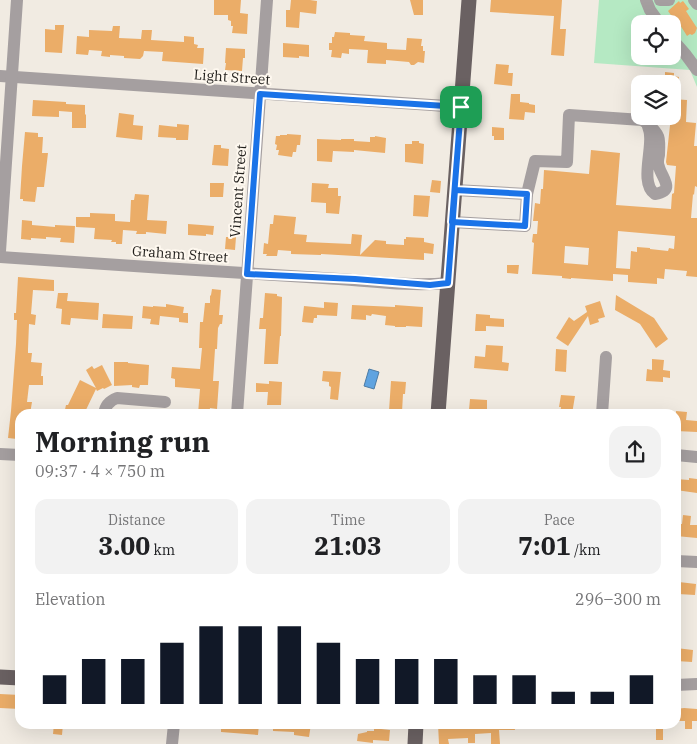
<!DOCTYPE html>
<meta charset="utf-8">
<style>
:root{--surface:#fff;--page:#f2f2f2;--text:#202124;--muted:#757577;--accent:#111827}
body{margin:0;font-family:"IBM Plex Serif",serif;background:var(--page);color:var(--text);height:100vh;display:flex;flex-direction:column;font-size:19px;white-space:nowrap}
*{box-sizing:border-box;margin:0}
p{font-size:16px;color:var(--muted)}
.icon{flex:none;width:28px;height:28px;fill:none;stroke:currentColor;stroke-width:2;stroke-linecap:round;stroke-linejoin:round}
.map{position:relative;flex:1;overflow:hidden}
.sheet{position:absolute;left:15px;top:409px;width:666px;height:320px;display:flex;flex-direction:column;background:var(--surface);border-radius:15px;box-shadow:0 5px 20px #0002}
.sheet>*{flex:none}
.fabs{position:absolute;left:631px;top:15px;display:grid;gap:10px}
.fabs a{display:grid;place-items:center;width:50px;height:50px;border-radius:10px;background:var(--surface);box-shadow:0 5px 20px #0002;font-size:25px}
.pin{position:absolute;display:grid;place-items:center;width:42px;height:42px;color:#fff;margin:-21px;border-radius:10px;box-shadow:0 2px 8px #0006}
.round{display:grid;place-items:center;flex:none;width:52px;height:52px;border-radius:15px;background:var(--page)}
.overview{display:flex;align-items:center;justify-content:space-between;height:85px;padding:0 20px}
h1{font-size:28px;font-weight:700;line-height:38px}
.metrics{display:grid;grid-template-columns:repeat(3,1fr);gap:8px;height:85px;padding:5px 20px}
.metrics div{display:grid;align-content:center;border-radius:12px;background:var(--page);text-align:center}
.metrics b{font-size:25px;font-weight:700}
.metrics small{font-size:14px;font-weight:400}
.metrics p{font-size:14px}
.chart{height:140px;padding:10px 20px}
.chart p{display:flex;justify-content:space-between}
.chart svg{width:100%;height:90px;margin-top:5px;stroke:var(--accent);stroke-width:6}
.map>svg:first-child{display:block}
.green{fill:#b5e9c3;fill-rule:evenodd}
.water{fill:#5fa3e0;stroke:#4c7ba5}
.building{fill:#ebad68;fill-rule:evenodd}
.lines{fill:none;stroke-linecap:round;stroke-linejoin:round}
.minor{stroke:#a59fa0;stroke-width:12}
.major{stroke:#6a6162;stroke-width:15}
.route-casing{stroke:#fff;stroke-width:10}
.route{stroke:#1a73e8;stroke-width:6}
.labels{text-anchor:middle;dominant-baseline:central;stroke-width:4;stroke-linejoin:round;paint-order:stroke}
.street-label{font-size:14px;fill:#201e1b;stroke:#fef8ef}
</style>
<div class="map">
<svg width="697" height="744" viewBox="0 0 697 744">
<rect width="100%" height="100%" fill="#f1ebe2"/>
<!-- green -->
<path class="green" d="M599,0H697V87L690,70L594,63ZM640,24H672V56H640Z"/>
<!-- water -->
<path class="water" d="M369,369L379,372L374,389L364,386Z"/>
<!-- building -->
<g class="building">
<path d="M214,0H241L240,13L248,14L247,34L232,33L233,26H231V21L228,20V15H214Z"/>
<path d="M291,0H310L317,1L316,14L300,12L299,28L286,27V10H290Z"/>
<path d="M410,0H423V15H414Z"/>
<path d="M491,0H562L560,29H566L564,56L551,55L554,16L490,12Z"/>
<path d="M679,1L680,3L683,1L689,9L686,11L697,28L695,33L692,35L690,34L687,36L675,17L673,18L668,11Z"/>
<path d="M55,25H64L62,53L45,52V29L55,30Z"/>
<path d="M113,26H120L119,38L141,39L142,30H152L151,40L184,42V36L194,37V44L198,45L197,48H204L203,64L162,61L163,52L144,51L143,56L140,59L124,58V56L110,55V57L101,56L102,51L89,50L88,55L76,54L77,36L89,37V30L112,31Z"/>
<path d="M335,32L350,33V35L365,36L364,41L387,43V49L406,50L407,38L422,39L421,46H423V51H425L424,63L418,62L414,65H411L409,62L386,60V64L367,63L368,50L349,49V54L342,53L341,58L331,57L332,50H329V43H332V37H334Z"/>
<path d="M283,43L309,45V57L299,56V58L283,57Z"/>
<path d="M226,48L245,49V58H243L242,71L225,70L226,63H225Z"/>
<path d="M496,64L509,65L508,73H513L512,86L494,84Z"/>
<path d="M665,72L674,73V76L679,77L678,84H654L655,75L665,76Z"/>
<path d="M511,94H520V102L529,103V104L535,105V113L525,112L524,120L509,119Z"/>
<path d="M672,99L687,100L686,122L696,123L694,146H697V187L695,186L694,195L693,194L691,218H697V277L686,276L687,271L665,269L664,279L657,278V284L628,282V275L613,274V281L571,278V279L562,278V276L532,274L534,243L532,242L533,234H537L538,221H533L535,203L540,204L541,189H543L544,170L589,174L591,150L620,153L616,205L671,209L672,194L674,193L676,166L667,165L666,162L671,116H672ZM618,231L675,236L674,249L669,248L668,251L650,249V248L637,247V252L631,251L630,269L616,268ZM565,246L589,248L588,265L564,263Z"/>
<path d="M33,100L66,102V104L85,105V114L86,115V128H72V112L59,111V117L32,116Z"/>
<path d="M119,113L134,115L133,125L143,126L142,140L116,137Z"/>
<path d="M177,124L189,125L188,140H176V138L158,137L159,125L177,127Z"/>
<path d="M492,127L504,128V140H494V136H492Z"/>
<path d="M25,132L38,133V137H43L42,153H48L44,187H37L35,202L23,201V199H20L22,166Z"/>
<path d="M287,134L301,135L300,145H297L296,152H293L292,157L278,155L279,150H276L277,145L275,144L276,136H280V135H287Z"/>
<path d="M375,136L386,138L385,153L354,150V152L333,151L332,162L317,161V139L341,140V139H354V141L370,142V137H375Z"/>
<path d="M412,141H419V143L424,144L423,164L405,162V144H412Z"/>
<path d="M214,145H221V148L229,149L228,166L212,165Z"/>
<path d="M432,180L441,181L440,193L430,192Z"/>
<path d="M210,183H224L223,197H210Z"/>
<path d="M312,183L329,184L328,188H338V196H341L339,214L326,213V203L311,202Z"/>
<path d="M135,194L149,195L147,220L167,221L166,234L146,232V234H136L137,231L123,230L122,244H116V242H111L112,240L94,239L95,228L76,227V217H90V213L115,214V221L130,222L131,200H134Z"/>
<path d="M414,195L430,196L428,217L413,216Z"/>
<path d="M274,215L296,217L294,234L307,235L306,242L351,244L352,234L362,235L360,255L375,240L386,241V244L404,245V239H406V237L424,238V242L434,244L433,254L424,253V260L321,254V255L291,254V251L278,250L277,256H266L267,254H263L264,243L268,244L270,224H273Z"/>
<path d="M22,220L32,221V225L55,227V225L75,226L74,243L60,242L61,238L46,237V239L31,238V240L21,239Z"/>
<path d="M188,224L214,226L213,235L206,234V236L188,235Z"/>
<path d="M226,237H236L235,250L225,249Z"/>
<path d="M507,265H519L518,274L507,273Z"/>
<path d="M18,277L54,280V291L33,290L31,314L36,315L35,325L29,324L28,349V353H32L31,362L42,363L41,376H43V385H29L27,402H32L30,414H20V437H17V439L8,438L11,411L16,344L17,320H14V313H16Z"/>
<path d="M212,289L221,290L219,315H223L222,324H220L218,328L217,349H215L213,381H219L217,409L210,408L209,414H198L200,389L175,387V379L171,378L172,367L200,369L202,348H199L200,322H203L205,303H210V296L211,295Z"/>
<path d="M58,293H68L67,301L99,303L98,320L71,318L70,325L61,324L62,309L56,308Z"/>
<path d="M265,293L277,294V296L282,297L281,336H280L278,364H264L266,329H259L260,318H263Z"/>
<path d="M616,295L654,318L668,339L656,348L640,324L615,310Z"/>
<path d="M600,301L605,317L598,319L599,322L590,325L588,316L568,346L556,338L569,317L574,321L587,312L585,306Z"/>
<path d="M324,302L338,303L337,316L317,315V318H314L313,323L302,322L304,306L324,308Z"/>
<path d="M166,304L184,307L183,313H188V323L179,322V318L160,316L159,325L150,324L151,319L142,318L143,306L153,307V306L166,307Z"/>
<path d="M352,305L395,307V305L423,307L422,327L406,326V327H395V326L385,325L386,316L372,314L371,316L366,315V320L351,319Z"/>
<path d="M103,314L133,316L132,329L102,328Z"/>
<path d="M476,314L490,315V318L504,319V327L486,326V331H475Z"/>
<path d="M486,345L503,346L502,362L509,363L508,371L474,368L475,356L485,357Z"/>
<path d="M556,349L567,350L566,372L555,371Z"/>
<path d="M652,359L664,360L663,370L670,371V378L663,377V382L646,381L647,369L652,370Z"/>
<path d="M114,362H128V363L149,365L148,385H140L139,388L132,387V385L114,386Z"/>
<path d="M102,365L112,385L104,389L103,388L97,391L96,389L84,414H64L66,405H68L80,380L96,388L86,370L92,366L94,369Z"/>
<path d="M323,371L341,372L338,400L330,399L331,387L329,386V382L322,381Z"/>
<path d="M269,381L282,382L281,405H267L268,392H256V383L269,384Z"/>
<path d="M391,381L406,382L405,394H403L402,412L389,411Z"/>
<path d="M561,395L575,396L572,414H560L561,407H559Z"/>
<path d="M470,399L487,400V412L469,410Z"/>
<path d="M676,411L687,412L686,420L697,421V432L676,431Z"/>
<path d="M689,478L697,479V493L676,490V479L689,480Z"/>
<path d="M683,515L691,516L690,525H697V538L676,536V524H682Z"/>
<path d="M679,582L696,584L695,595L678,594Z"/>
<path d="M676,648L693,650L692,662L676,661Z"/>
<path d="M0,694L20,695V709L0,708Z"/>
<path d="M684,708L697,709V721H692V729H685V721H676V709Z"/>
<path d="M54,724H63L62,735L53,734Z"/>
<path d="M221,724H259L258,735L221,732Z"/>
<path d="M273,724H311L309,737L294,735V732L273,731Z"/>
<path d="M438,724H514L515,730H499L500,744H491V733L475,734V743H468V738L448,739L449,744H439Z"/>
<path d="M374,726H381V729L390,730L389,741L373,740V743L357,741L358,734L367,732V731H374Z"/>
<rect x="656" y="727" width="7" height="13"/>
</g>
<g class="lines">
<!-- minor -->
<g class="minor">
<path d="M646,0L650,10L660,24"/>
<path d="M660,0H669"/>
<path d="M694,0L697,4"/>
<path d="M672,39L686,55L697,70"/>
<path d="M0,76L461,107"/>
<path d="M527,194L535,161L567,162L569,115L642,120L647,123C648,127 650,131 650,135C652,152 640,184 655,194C676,191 662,178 659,167C657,163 658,159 659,155C660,137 660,135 647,123"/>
<path d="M452,222L525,226L527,194L455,190"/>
<path d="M0,251L17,0"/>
<path d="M0,257C108,264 215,272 323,278C364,280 407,287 448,283"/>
<path d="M104,414C105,406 109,401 117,398L165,402"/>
<path d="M237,414L267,0"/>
<path d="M602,414L606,357"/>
<path d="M0,454L20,455"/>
<path d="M676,455L697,457"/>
<path d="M676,561L697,562"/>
<path d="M676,685L697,684"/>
<path d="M172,744L174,724"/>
</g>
<!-- major -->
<g class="major">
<path d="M438,414L469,0"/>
<path d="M0,677L20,678"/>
<path d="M415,744L416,724"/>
</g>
</g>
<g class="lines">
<!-- route casing -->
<g class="route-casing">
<path id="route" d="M461,107L260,94L247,274L355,279L430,285L448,283L455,190L527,194L525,226L452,222L461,107"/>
</g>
<!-- route -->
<use href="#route" class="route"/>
</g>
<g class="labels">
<!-- street labels -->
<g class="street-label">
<text transform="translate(232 77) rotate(4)">Light Street</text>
<text transform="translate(238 191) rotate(-86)">Vincent Street</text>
<text transform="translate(180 254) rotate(4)">Graham Street</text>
</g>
</g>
</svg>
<div class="fabs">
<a><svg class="icon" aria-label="locate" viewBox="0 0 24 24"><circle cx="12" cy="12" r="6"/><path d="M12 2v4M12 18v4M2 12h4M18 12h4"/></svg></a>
<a><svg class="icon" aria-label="layers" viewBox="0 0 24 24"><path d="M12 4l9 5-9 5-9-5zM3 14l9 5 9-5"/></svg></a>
</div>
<div class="pin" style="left:461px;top:107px;background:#1e9e55"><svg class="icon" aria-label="arrive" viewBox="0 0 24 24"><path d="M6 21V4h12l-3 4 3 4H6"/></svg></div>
<section class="sheet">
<div class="overview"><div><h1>Morning run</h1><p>09:37 · 4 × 750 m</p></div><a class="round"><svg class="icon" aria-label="share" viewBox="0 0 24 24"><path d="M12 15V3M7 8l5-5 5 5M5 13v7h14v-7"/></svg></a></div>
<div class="metrics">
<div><p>Distance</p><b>3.00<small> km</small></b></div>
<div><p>Time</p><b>21:03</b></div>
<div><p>Pace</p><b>7:01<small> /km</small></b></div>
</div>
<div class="chart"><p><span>Elevation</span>296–300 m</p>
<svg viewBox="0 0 160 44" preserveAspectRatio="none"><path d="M5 44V30M15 44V22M25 44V22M35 44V14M45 44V6M55 44V6M65 44V6M75 44V14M85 44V22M95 44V22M105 44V22M115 44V30M125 44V30M135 44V38M145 44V38M155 44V30"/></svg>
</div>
</section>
</div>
